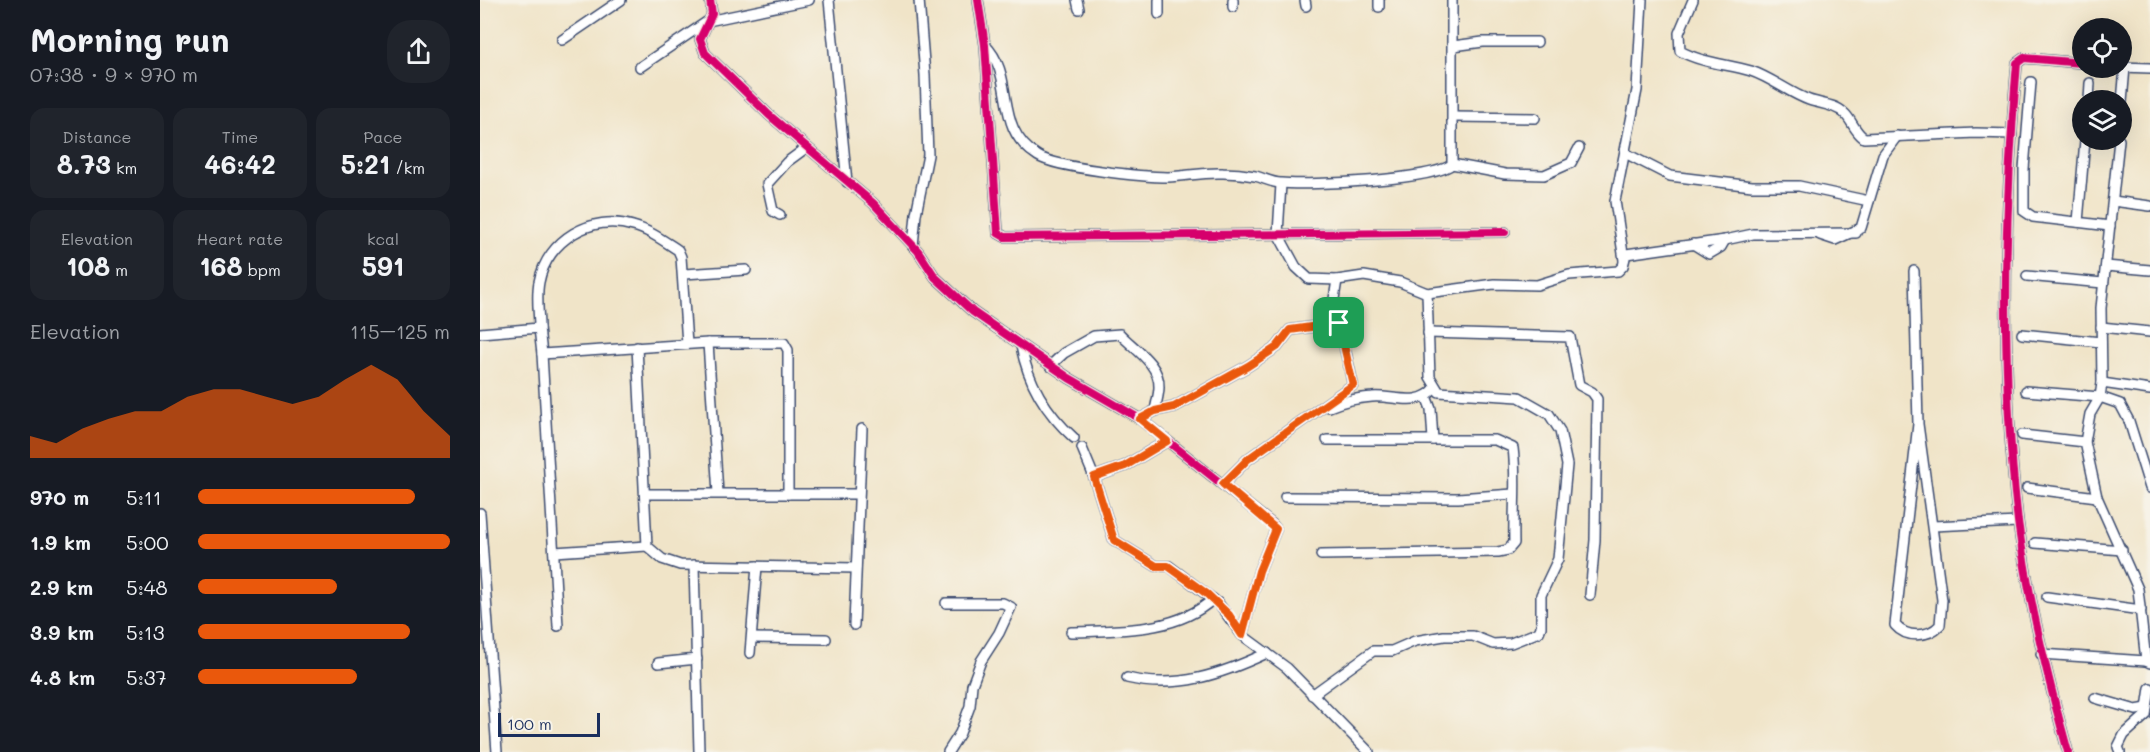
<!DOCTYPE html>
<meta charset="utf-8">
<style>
:root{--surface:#171b24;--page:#20242c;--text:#f1f3f6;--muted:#9ea1a6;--accent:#ea580c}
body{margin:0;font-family:Mali,sans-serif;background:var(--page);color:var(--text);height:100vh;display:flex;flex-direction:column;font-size:22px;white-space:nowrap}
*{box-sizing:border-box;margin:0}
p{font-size:20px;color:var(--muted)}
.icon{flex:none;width:33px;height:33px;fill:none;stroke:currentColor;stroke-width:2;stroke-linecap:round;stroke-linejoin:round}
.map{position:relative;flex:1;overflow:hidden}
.panel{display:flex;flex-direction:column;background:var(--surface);width:480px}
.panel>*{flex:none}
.fabs{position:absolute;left:1592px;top:18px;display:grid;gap:12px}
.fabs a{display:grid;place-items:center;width:60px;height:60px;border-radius:50%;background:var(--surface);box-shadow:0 6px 24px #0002;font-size:30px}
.scale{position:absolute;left:18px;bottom:15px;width:102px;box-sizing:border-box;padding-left:6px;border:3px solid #1b2f5e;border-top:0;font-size:16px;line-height:21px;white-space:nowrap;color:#1b2f5e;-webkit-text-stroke:4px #f7f3e8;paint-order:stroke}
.pin{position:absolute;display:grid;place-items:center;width:51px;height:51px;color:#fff;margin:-26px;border-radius:12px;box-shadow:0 3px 9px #0006}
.round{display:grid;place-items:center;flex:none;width:63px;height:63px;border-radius:24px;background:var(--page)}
.head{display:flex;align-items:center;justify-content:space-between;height:102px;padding:0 30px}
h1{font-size:33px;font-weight:700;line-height:45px}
.stats{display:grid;grid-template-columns:repeat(3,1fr);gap:9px;height:102px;padding:6px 30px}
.stats div{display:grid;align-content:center;border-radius:15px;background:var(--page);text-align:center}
.stats b{font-size:26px;font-weight:700}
.stats small{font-size:16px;font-weight:400}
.stats p{font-size:16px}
.chart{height:168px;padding:12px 30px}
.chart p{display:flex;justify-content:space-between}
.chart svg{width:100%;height:108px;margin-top:6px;fill:var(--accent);opacity:.7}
ul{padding:0 30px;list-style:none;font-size:20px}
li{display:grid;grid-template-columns:96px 72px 1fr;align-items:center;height:45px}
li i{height:15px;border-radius:8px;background:var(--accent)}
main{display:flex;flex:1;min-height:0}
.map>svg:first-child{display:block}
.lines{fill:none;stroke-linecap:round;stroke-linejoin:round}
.minor-casing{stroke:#3b4a6e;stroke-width:12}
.minor{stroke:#fff;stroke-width:9}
.cycleway-casing{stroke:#f7f3e8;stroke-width:11}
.cycleway{stroke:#d6006c;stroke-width:8}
.route-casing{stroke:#fff;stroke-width:12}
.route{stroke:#ea580c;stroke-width:8}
</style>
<main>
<section class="panel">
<div class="head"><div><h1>Morning run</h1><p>07:38 · 9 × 970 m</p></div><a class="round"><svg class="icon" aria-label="share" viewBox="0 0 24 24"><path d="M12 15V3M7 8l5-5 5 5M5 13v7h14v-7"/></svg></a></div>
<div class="stats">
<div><p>Distance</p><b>8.73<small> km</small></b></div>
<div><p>Time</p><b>46:42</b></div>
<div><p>Pace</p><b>5:21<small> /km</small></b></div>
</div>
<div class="stats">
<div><p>Elevation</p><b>108<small> m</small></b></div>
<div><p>Heart rate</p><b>168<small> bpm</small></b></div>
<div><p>kcal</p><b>591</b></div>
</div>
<div class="chart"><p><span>Elevation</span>115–125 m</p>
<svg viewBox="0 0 160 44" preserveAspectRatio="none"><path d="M0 44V35L10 38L20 32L30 28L40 25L50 25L60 19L70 16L80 16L90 19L100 22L110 19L120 12L130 6L140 12L150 25L160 35V44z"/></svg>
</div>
<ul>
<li><b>970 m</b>5:11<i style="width:86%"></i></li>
<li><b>1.9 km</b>5:00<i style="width:100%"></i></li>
<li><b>2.9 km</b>5:48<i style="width:55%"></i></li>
<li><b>3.9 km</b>5:13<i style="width:84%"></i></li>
<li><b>4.8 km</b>5:37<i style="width:63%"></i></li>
</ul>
</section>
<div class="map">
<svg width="1670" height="752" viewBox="0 0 1670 752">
<rect width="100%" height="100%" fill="#f7f3e8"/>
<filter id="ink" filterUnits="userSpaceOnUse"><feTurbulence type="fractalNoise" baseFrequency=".0167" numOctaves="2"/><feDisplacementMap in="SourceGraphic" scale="12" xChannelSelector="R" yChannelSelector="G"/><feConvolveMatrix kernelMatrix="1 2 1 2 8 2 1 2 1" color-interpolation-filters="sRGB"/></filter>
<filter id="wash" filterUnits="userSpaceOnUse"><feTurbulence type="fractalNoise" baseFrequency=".008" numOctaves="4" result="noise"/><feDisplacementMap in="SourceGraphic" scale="24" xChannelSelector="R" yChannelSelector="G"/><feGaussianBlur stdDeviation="1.35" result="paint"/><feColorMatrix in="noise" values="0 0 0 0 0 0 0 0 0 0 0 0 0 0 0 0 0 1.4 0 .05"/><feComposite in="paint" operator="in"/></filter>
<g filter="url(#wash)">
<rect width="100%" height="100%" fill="#f0e4c8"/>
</g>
<g filter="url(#ink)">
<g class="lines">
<!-- minor casing -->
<g class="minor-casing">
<g id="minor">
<path d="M230,0L232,14L220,39L225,53L289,115L393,203L438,251L455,277L493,312L589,378L660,419L792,524L796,529L779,571L762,635"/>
<path d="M349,0L367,182"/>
<path d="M498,0L505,45L518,233L525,237L1025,232"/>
<path d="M597,0L599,9"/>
<path d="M679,0V14"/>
<path d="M825,0L826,6"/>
<path d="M1213,0L1199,33L1200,51C1222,63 1247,64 1271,71C1292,78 1309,93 1329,100C1340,104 1355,104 1364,113C1372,120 1374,131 1384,138L1496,133L1532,134"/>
<path d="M753,7V0"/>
<path d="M899,7V0"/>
<path d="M82,40L141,0"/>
<path d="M505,45C537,77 512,128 558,156C577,168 664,177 688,177C707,176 724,172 743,173C754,173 764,174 775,176C784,178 792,183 801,183C828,186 956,180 972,164V0"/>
<path d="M973,46L1003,42H1057"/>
<path d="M160,67L228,21L329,0"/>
<path d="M1641,67L1670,68"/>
<path d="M1551,82L1544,169V211L1553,217L1630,226"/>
<path d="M1609,100L1610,83"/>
<path d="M1641,114L1645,67"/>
<path d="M974,117L1055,118"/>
<path d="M1639,140L1621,308L1622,383L1620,397L1610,414L1605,442L1617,497L1658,589L1666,661L1670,663"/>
<path d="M1145,153L1190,176L1272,186H1319L1389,201"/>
<path d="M972,164L1025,174L1064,175L1091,163L1099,148"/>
<path d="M801,184L798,234L816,267L829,279L857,280L884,276L920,282L947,293L1014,284L1057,285L1089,275L1138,271L1143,266L1146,254L1245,240L1273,234L1376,233"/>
<path d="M1633,201L1670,206"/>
<path d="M300,215L293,211L287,184L307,162L326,148"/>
<path d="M1598,222L1605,140"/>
<path d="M1340,235L1355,240L1381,228L1403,155L1417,136"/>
<path d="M1213,244L1229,254L1241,247L1245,240"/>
<path d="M433,246L436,214L448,155L445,75L439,0"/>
<path d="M1144,260L1135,201L1157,90L1162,0"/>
<path d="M1626,266L1670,270"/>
<path d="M1434,271L1438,424L1415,625C1426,638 1448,638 1460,625L1462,600L1438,424"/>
<path d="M204,274L266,270"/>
<path d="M1547,276L1623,283"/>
<path d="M1621,327L1670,332"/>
<path d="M59,328C59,313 56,297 59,282C67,240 112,213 153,226C169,230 184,241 198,250L201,257L207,344"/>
<path d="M0,333L59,328L62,354L228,343H304L308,350V494"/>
<path d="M948,333L1090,337L1099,385L1112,392L1117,399L1115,540L1110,595"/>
<path d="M1542,334L1621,342"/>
<path d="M228,343L238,493"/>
<path d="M541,346C548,383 566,413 594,438"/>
<path d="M157,347L167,546L182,559L200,565L376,568"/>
<path d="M62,354L78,626"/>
<path d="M570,366L584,353L614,336L640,334C653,348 680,364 679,387C679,395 676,403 675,411"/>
<path d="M1622,383L1670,390"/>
<path d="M1546,391L1620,397L1640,404L1649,421L1670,488"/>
<path d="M946,396L951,409L953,440"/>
<path d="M849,407C863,401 877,398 892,397C913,395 939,408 955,388"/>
<path d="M660,419L675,411L694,407L768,366L797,347L810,330L859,323"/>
<path d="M1542,435L1605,442"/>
<path d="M602,448L614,477L634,540L676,566H689L738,603L762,635L807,668L889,752"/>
<path d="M614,477L645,466L687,441"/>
<path d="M743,484L768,459L873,385L854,299L857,280"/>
<path d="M1547,488L1617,497"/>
<path d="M165,494H378"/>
<path d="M805,497L978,498L1033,494"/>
<path d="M0,513L17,752"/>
<path d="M1453,526L1538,522"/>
<path d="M1555,543L1642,550"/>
<path d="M74,552L167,546"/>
<path d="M841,555L1018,552L1028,550L1034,543C1033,512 1037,479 1033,448L1015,440H847"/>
<path d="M214,565L219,752"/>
<path d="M1567,597L1661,610"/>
<path d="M466,603H523L531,607L519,633L501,661L492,685L490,706L480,733L468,752"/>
<path d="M374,625L382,429"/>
<path d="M591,632C638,630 696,633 733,599"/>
<path d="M272,638L346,639"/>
<path d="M270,653L277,566"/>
<path d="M1561,654L1666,661"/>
<path d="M178,663L217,659"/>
<path d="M647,678C697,690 742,674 787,653"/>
<path d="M832,695L893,651H912L935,641L964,636H993L1013,644L1031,643L1059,632L1061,627V595L1078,559L1087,465L1080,431L1069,414L1039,397L959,392L950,377L947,293"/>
<path d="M1615,698L1656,710L1667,708"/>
<path d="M1588,752C1567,676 1548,599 1538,521C1520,369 1524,215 1537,63L1544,58L1602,63"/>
<path d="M1640,752L1638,747L1644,735L1666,715L1670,688"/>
</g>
</g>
<!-- minor -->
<use href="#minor" class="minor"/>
<!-- cycleway casing -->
<g class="cycleway-casing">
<g id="cycleway">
<path d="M230,0L232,14L220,39L225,53L289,115L393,203L438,251L455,277L493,312L589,378L660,419L792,524L796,529L779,571L762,635"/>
<path d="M498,0L505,45L518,233L525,237L1025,232"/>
<path d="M1588,752C1567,676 1548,599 1538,521C1520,369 1524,215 1537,63L1544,58L1602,63"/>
</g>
</g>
<!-- cycleway -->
<use href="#cycleway" class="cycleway"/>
</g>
</g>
<g class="lines" filter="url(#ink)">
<!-- route casing -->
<g class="route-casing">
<path id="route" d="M859,323L873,385L768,459L743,484L796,529L779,571L762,635L749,615L727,594L688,566H676L634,540L614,477L645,466L687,441L660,419L675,411L694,407L768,366L797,347L810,330Z"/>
</g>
<!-- route -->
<use href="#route" class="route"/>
</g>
</svg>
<div class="fabs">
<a><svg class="icon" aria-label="locate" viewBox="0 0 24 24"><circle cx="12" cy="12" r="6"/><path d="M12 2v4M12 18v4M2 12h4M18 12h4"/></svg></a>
<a><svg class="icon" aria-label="layers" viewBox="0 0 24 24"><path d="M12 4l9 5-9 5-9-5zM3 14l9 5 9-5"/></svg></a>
</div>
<div class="scale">100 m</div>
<div class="pin" style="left:859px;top:323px;background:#1e9e55"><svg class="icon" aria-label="arrive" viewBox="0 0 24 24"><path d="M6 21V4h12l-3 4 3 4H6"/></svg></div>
</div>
</main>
